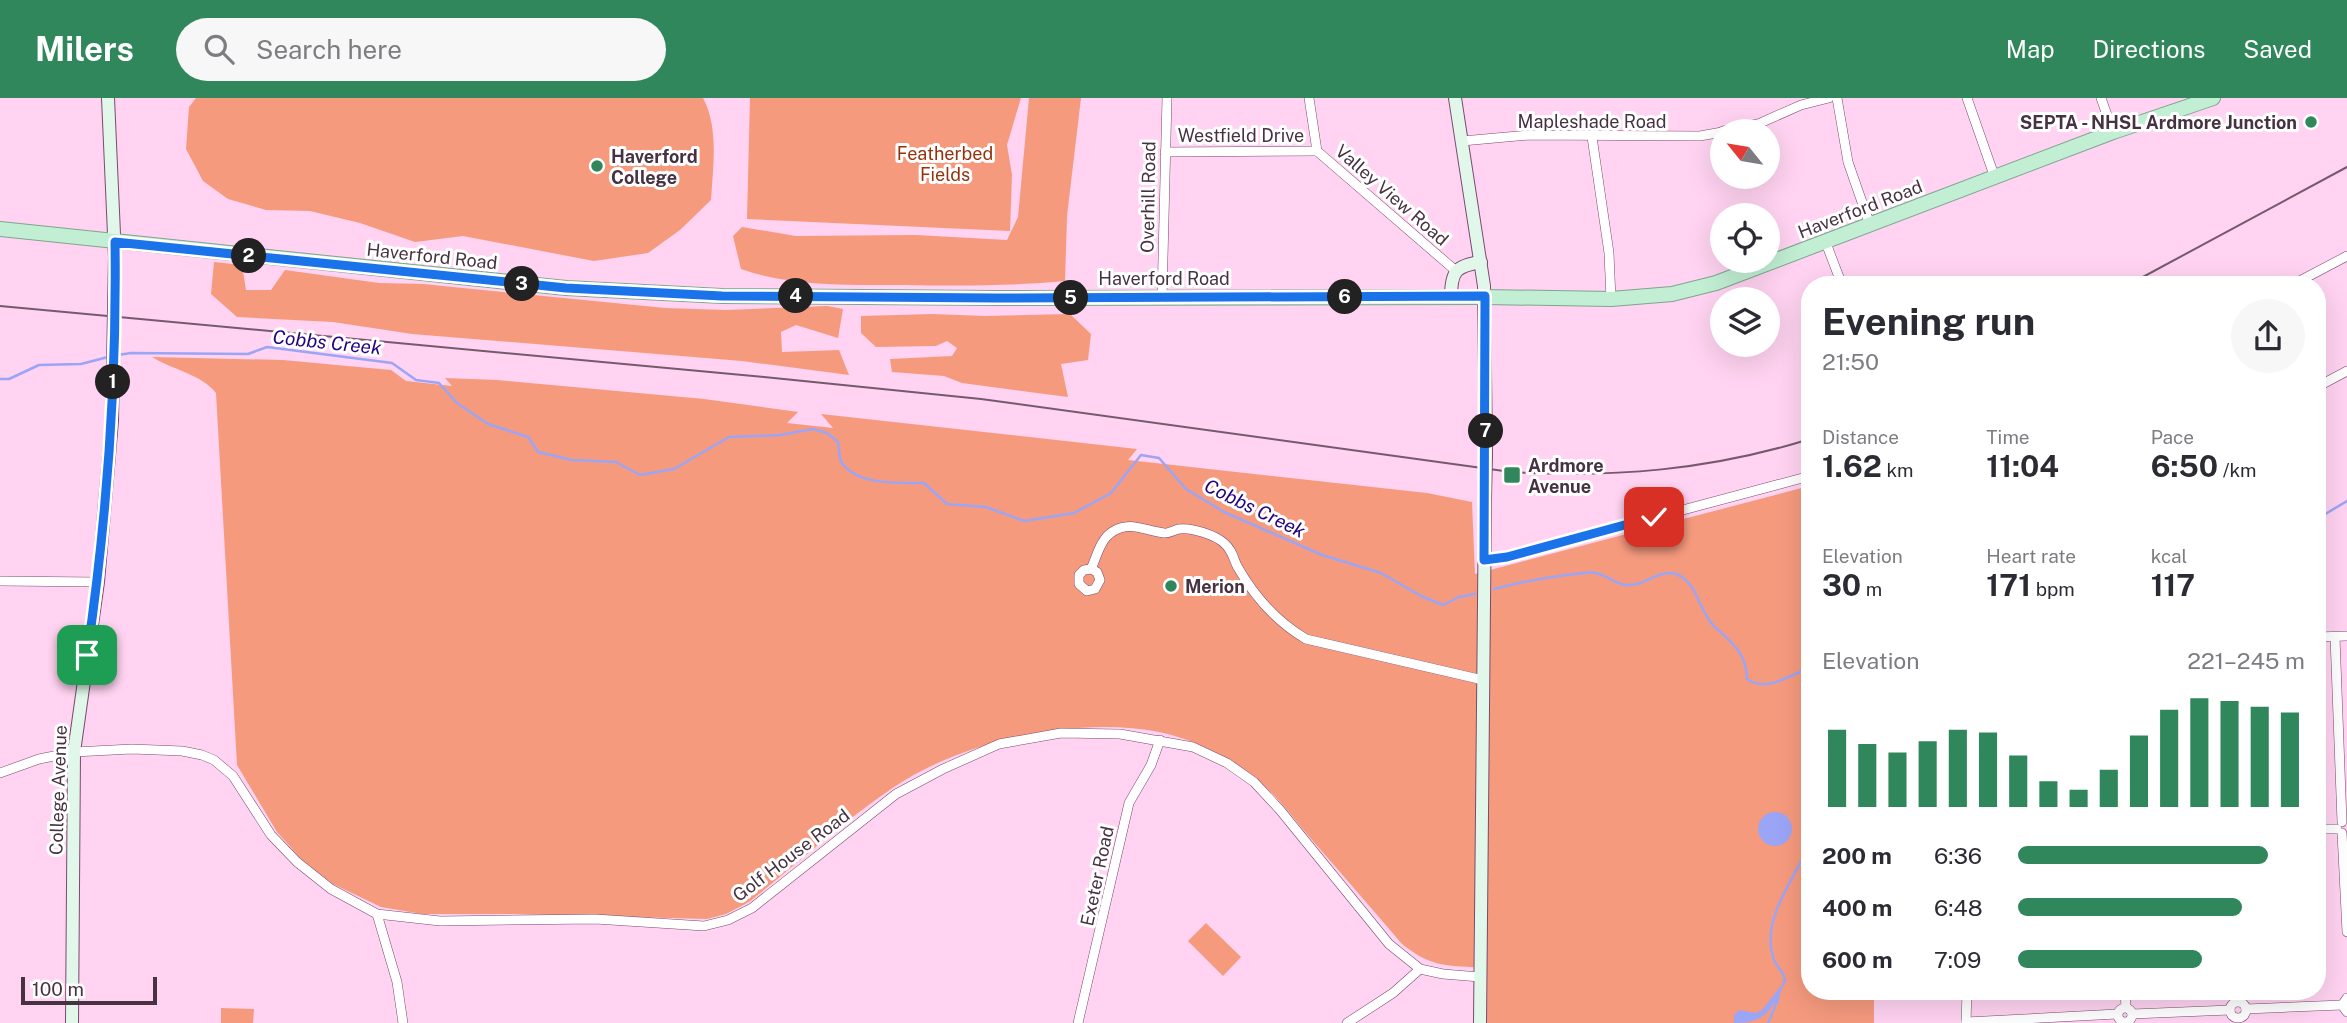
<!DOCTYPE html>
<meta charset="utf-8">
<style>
:root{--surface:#fff;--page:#f7f7f7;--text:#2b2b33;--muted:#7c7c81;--accent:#30875b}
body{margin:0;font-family:"Public Sans",sans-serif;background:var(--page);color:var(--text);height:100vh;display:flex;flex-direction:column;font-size:26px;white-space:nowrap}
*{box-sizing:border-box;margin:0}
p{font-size:23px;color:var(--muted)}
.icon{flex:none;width:38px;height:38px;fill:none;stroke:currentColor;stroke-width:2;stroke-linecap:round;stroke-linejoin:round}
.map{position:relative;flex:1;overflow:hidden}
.details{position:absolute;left:1801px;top:178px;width:525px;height:724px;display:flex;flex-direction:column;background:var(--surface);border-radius:28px;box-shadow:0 7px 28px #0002}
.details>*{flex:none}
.needle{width:46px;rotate:300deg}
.buttons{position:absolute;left:1710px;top:21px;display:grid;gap:14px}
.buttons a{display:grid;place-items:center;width:70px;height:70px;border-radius:50%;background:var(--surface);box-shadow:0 7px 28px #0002;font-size:35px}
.scale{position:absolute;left:21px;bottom:18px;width:136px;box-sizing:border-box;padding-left:7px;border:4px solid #473241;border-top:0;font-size:19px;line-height:24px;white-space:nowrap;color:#473241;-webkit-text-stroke:5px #fff;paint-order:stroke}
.pin{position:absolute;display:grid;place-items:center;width:60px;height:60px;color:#fff;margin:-30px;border-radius:14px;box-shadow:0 4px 10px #0006}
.km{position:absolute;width:35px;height:35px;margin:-18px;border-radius:50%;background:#222;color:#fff;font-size:19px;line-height:35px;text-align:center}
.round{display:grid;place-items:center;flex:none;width:74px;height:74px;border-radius:37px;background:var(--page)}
.overview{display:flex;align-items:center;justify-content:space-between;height:119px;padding:0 21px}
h1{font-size:38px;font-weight:700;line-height:52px}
.metrics{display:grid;grid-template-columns:repeat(3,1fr);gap:10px;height:119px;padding:7px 21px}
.metrics div{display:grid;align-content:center}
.metrics b{font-size:30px;font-weight:700}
.metrics small{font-size:19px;font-weight:400}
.metrics p{font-size:19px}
.chart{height:196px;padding:14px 21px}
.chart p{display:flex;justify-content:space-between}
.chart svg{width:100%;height:126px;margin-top:7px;stroke:var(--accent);stroke-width:6}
ul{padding:0 21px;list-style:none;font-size:23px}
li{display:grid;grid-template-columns:112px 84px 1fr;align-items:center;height:52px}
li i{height:18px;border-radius:9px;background:var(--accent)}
header{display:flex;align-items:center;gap:42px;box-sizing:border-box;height:98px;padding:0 35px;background:var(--accent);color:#fff}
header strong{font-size:33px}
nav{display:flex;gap:38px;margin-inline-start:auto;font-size:24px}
.search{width:490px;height:63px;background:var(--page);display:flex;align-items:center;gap:18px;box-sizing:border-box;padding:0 24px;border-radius:38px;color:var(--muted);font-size:26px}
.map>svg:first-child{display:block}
.green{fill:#f69a7e}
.water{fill:#9ba5f6}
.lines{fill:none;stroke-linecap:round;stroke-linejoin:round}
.stream{stroke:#9ba5f6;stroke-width:2.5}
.street-casing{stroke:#794b6c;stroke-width:10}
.secondary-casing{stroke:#794b6c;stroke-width:14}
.primary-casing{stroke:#7ca68e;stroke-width:16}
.street{stroke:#fff;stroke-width:9}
.secondary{stroke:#e0f7ea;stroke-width:12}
.primary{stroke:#c2efd4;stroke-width:14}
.tram{stroke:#755a6d;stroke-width:2}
.secondary-bridge-casing{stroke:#794b6c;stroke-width:14;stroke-linecap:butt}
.secondary-bridge{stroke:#e0f7ea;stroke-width:12}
.route-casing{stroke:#fff;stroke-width:14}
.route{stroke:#1a73e8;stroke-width:9}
.poi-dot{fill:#30875b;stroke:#fff;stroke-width:2.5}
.labels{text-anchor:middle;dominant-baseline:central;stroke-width:6;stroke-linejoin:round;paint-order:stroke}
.street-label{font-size:18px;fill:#473241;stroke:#fff}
.poi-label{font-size:18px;font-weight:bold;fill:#473241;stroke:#fff;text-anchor:start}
.park-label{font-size:18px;fill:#95320e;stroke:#fff}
.water-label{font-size:19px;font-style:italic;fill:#230480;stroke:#fff}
</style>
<header>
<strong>Milers</strong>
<div class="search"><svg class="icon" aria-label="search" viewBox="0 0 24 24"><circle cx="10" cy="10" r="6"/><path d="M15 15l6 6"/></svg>Search here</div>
<nav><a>Map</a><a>Directions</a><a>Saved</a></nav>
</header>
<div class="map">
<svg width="2347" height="925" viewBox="0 0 2347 925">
<rect width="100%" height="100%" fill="#ffd3f1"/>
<!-- green -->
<g class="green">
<path d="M196,0H703C719,30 713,69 711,102L680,132L648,155L594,163L463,138L415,144L360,125L310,113L266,112L228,101L203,83L186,51L189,9Z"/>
<path d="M750,0H1021L1007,47L1012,77L1010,133L747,121Z"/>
<path d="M1029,0H1081L1067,118L1065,183C1012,188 958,188 905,187C851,187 792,189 741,171L733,138L742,129L796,138L916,137L1007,142L1018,119Z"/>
<path d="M214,164L242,167L246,192H271L285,172L379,185L423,186L665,210L726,212L827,208L843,211L838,240L796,227L781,234L782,254L839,252L849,277L742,263L412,236L333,224L237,219L211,196Z"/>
<path d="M933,216L985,218L1070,216L1091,236L1088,262L1061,266L1068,299L962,285L944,278L892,274L890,261L952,258L957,250L947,243L936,248L876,249L861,235V218Z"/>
<path d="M152,259L283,262L391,272L406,283L452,288L445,280L497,282L704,301L798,314L787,325L833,330L821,316L1137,351L1128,362L1427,395L1472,404L1475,476L1809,388L1810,894H1874V925H1487L1486,870C1449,867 1433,871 1402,846C1372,811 1342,776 1312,742C1294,721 1276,696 1254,679C1227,658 1193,641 1159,634C1077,618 964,642 894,689C843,723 797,766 749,804L726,816L707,821L515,816H422L381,809L333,786L301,761L277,734L237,667L216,295C201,276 173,272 152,259Z"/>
<path d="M1206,825L1241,859L1223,878L1188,843Z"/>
<path d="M221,910L254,911L253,925H221Z"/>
</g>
<!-- water -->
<g class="water">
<circle cx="1775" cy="731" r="17"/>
<path d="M1784,884L1777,906L1774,905C1765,921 1753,925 1734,925V917L1739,912L1756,915L1762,912Z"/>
</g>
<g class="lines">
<!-- stream -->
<g class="stream">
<path d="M118,257L131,255L248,256L267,249L392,265L416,282L439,285L457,305L488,326L528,339L538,354L572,362L616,364L640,377L674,371L729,339L780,337L813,331L827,335L838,344C839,349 839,356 840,361C852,388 900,385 924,385L947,406L986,409L1024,423L1074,415L1111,395L1141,357L1159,360L1186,391L1224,414L1322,457L1381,475L1421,498L1443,507L1459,499L1475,496"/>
<path d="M0,281H9L39,267L81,266L108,259"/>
<path d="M2317,421L2347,403"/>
<path d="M1494,491C1521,484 1547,479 1574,476C1581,476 1590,473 1596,475C1606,477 1616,486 1626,487C1647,489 1662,466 1682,479C1698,490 1700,514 1714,528C1731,544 1747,555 1747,581C1767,595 1789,577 1810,570"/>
<path d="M1783,887L1785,881C1783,874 1777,869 1774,862C1761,826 1788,789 1804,758L1810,754"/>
<path d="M1768,925L1778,902"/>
</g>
<!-- street casing -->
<g class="street-casing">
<g id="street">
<path d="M1309,0L1317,53L1456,173"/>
<path d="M1837,0L1848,64L1870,127"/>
<path d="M1967,0L1995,80"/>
<path d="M2101,0L2113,34"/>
<path d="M1723,33L1758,26L1801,7L1829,0"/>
<path d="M1592,39L1609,155L1611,201"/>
<path d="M1462,43L1530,37L1700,38L1722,34"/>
<path d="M1165,54L1317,53"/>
<path d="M1826,145L1842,187"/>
<path d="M2292,187L2347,158"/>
<path d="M1162,200L1167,0"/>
<path d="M2317,289L2347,273"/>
<path d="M1484,462L1507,459L1810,378"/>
<path d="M1091,471L1097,474L1100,482L1095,491L1087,493L1079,486V477L1084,472L1091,471C1097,458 1100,442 1112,434C1130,422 1145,433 1164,435C1169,436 1174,432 1179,431C1191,429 1215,437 1224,445C1232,452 1233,459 1237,468C1254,498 1277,524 1306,541L1483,582"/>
<path d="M0,483L98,484"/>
<path d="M2317,539L2347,538"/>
<path d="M2335,539L2342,724"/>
<path d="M0,675L39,661L74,654L132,651L182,653L202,657L214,662L233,678L271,737L297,764L331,791L377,816L440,823L595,821L704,828L728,822L752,810L896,696L943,671L999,646L1061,635L1120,636L1193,649L1227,665L1254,684L1280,712L1389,846L1420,871L1443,876L1480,879"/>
<path d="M2317,731H2337"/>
<path d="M2342,735L2347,834"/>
<path d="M377,816L397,884L403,925"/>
<path d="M2125,894L2126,909"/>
<path d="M2347,900L2342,907L2347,914"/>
<circle cx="2238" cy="912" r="8"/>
<circle cx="2125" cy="917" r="7"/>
<path d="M2246,911L2342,907"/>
<path d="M2132,916L2230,912"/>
<path d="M1966,924L2117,916"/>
<path d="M1078,925L1129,705L1151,667L1160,642"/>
<path d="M1347,925L1393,895L1420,871"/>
<path d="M1966,925L1967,894"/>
</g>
</g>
<!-- secondary casing -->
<g class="secondary-casing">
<g id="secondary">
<path d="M108,0L115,159"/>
<path d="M1455,0L1484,188L1486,357"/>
<path d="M1451,199C1451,173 1456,168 1481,164"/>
<path d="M72,925L74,654L98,484L112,323"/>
<path d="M1480,925L1485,399"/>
</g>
</g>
<!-- primary casing -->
<g class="primary-casing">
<path id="primary" d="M0,131L566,190L722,198L996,200L1485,199L1611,201L1672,196L1716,185L2113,34L2213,0"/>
</g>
<!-- street -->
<use href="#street" class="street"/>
<!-- secondary -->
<use href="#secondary" class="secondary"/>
<!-- primary -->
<use href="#primary" class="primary"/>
<!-- tram -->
<g class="tram">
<path d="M2128,187L2347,69"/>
<path d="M0,208L764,279L981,301L1511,374C1614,380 1710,372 1810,341"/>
</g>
<!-- secondary-bridge casing -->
<g class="secondary-bridge-casing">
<g id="secondary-bridge">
<path d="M112,323L115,159"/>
<path d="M1485,399L1486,357"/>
</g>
</g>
<!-- secondary-bridge -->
<use href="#secondary-bridge" class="secondary-bridge"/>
</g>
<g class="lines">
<!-- route casing -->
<g class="route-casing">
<path id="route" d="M87,557C107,420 117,282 115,144L566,190L722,198L996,200L1485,198L1484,462L1507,459L1654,419"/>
</g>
<!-- route -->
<use href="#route" class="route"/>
</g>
<!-- markers -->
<g class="poi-dot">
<circle cx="2311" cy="24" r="7"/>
<circle cx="597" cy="68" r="7"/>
<rect x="1503" y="368" width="18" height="18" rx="3.5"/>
<circle cx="1171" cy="488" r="7"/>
</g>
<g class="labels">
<!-- street labels -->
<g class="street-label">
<text x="1592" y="23">Mapleshade Road</text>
<text x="1241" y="37">Westfield Drive</text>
<text transform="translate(1392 97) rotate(41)">Valley View Road</text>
<text transform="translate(1148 99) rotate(-89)">Overhill Road</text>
<text transform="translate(1860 111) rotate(-21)">Haverford Road</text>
<text transform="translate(432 158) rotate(6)">Haverford Road</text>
<text x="1164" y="180">Haverford Road</text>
<text transform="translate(58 692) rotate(-88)">College Avenue</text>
<text transform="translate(791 757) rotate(-37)">Golf House Road</text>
<text transform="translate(1097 778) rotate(-78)">Exeter Road</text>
</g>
<!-- poi labels -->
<g class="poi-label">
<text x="2297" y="24" text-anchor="end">SEPTA - NHSL Ardmore Junction</text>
<text x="611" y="58">Haverford<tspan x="611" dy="21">College</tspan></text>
<text x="1528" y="367">Ardmore<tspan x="1528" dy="21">Avenue</tspan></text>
<text x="1185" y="488">Merion</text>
</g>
<!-- park labels -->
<g class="park-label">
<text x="945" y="55">Featherbed<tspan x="945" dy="21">Fields</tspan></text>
</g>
<!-- water labels -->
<g class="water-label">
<text transform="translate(327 244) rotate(6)">Cobbs Creek</text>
<text transform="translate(1255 410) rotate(26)">Cobbs Creek</text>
</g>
</g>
</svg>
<div class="buttons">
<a><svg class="needle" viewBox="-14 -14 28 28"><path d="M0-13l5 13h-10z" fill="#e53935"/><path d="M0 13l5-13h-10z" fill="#7c7c81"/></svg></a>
<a><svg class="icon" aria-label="locate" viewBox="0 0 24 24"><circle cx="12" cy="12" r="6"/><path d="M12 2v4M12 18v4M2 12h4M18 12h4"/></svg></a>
<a><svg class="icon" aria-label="layers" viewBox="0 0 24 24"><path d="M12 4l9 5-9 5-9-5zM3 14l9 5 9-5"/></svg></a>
</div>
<div class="scale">100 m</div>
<div class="pin" style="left:87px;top:557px;background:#1e9e55"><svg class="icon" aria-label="arrive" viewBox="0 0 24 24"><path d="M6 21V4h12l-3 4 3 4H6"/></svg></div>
<div class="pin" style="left:1654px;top:419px;background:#d93025"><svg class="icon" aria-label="check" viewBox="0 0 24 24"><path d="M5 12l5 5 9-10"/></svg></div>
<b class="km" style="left:113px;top:284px">1</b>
<b class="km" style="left:249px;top:158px">2</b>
<b class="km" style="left:522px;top:186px">3</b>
<b class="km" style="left:796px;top:198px">4</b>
<b class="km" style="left:1071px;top:200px">5</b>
<b class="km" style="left:1345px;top:199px">6</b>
<b class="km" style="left:1486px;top:333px">7</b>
<section class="details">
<div class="overview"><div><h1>Evening run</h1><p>21:50</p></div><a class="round"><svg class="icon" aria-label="share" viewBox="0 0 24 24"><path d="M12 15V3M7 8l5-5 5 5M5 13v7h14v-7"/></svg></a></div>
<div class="metrics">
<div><p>Distance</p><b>1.62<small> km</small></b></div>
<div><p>Time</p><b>11:04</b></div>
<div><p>Pace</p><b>6:50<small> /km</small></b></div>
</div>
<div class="metrics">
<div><p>Elevation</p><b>30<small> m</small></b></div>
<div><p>Heart rate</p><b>171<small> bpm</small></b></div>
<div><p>kcal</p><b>117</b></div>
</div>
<div class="chart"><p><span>Elevation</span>221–245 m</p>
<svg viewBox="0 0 160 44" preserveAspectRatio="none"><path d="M5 44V17M15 44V22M25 44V25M35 44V21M45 44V17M55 44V18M65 44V26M75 44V35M85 44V38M95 44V31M105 44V19M115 44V10M125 44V6M135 44V7M145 44V9M155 44V11"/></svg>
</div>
<ul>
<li><b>200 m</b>6:36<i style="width:87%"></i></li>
<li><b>400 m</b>6:48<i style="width:78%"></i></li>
<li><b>600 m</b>7:09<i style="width:64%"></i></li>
</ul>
</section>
</div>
